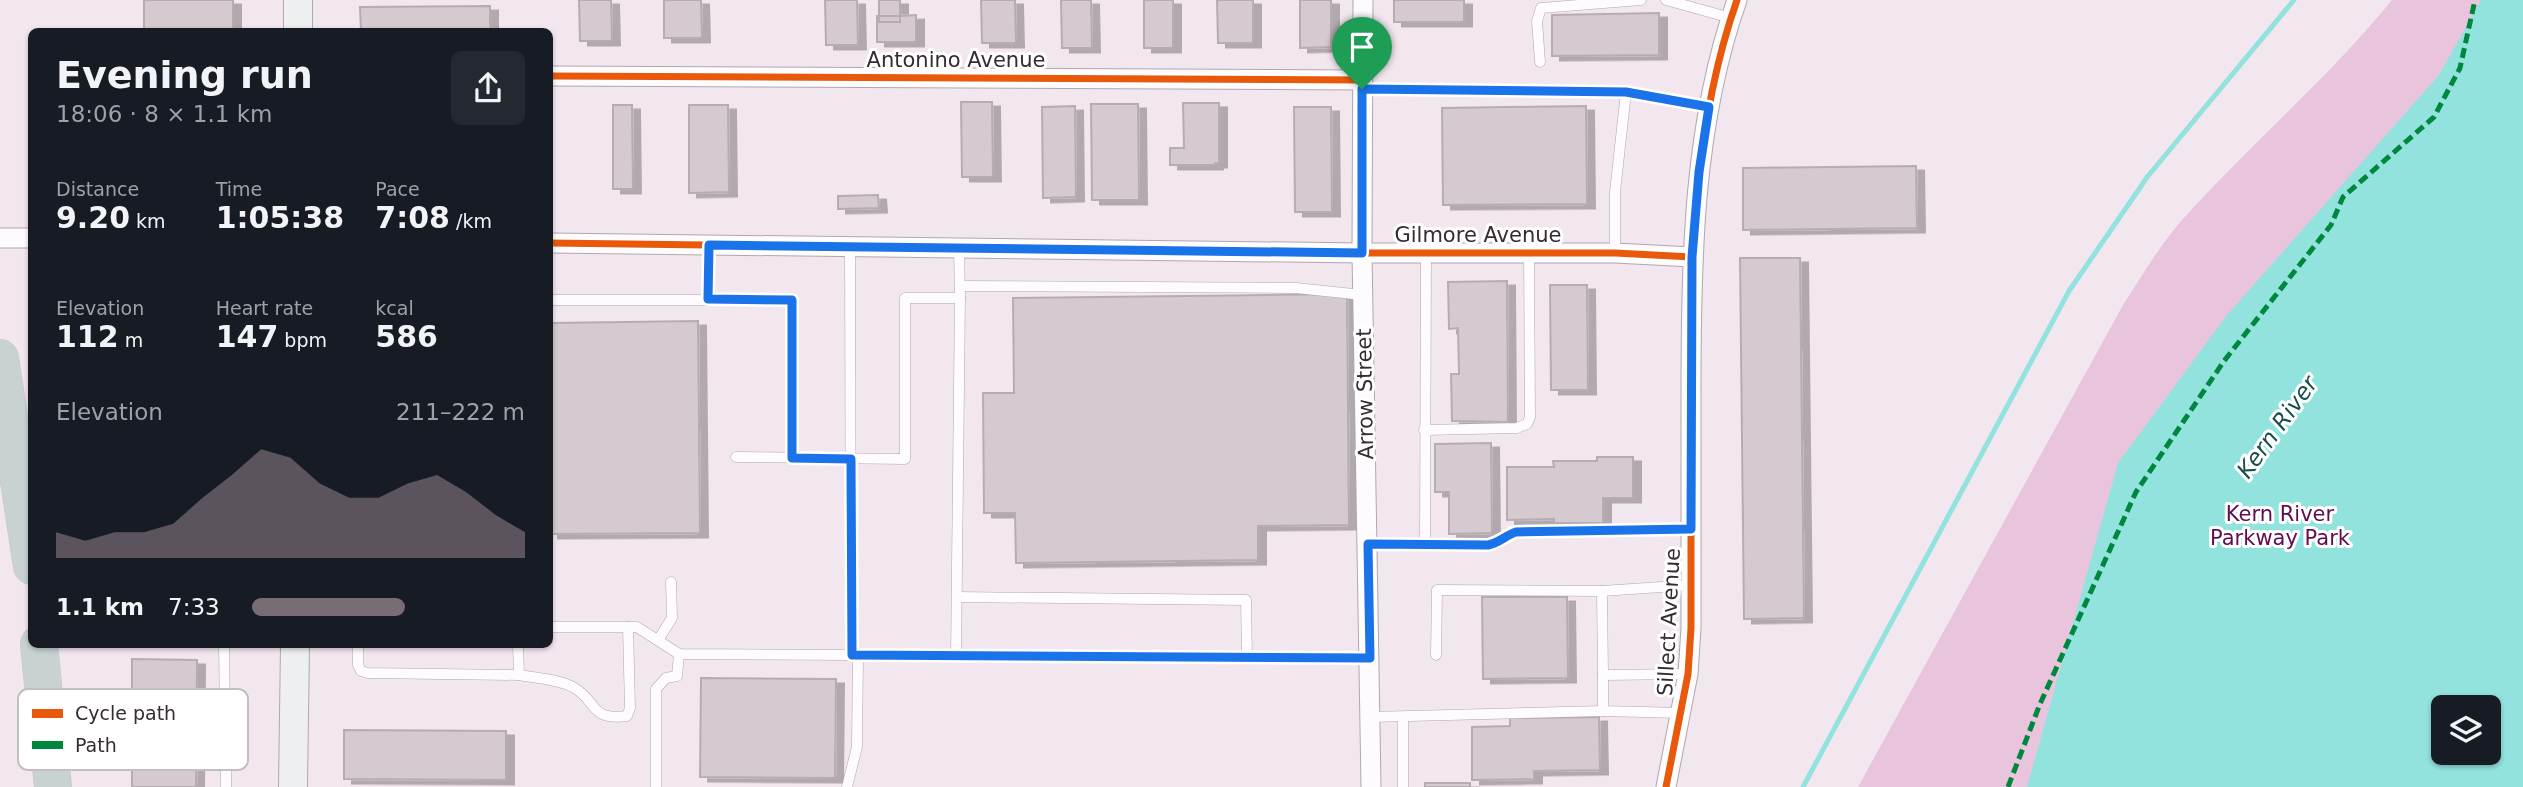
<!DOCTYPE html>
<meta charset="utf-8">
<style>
:root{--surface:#171b24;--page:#242831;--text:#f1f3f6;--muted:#9ea1a6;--accent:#786d74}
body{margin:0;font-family:"DejaVu Sans",sans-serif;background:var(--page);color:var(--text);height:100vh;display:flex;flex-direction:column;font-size:26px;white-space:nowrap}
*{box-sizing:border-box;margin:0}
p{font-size:23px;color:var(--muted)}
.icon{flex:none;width:38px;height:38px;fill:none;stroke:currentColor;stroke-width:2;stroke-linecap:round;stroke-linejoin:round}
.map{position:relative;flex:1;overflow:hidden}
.drawer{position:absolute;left:28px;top:28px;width:525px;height:620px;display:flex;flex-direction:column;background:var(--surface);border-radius:10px;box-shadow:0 2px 5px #0004}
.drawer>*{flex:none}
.tools{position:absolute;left:2431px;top:695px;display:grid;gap:14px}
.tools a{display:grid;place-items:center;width:70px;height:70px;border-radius:10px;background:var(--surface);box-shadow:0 2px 5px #0004;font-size:35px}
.pin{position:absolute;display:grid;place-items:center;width:60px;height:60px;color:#fff;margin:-72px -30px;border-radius:50% 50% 50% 0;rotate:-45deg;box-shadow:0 0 7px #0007}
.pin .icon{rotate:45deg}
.round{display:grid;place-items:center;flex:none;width:74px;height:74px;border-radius:10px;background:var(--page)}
.summary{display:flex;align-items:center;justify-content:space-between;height:119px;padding:0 28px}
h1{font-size:38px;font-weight:700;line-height:52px}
.metrics{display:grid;grid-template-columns:repeat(3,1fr);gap:10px;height:119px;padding:7px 28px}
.metrics div{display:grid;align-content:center}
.metrics b{font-size:30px;font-weight:700}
.metrics small{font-size:19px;font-weight:400}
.metrics p{font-size:19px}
.chart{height:196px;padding:14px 28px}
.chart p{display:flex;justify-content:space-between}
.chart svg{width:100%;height:126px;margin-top:7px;fill:var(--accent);opacity:.7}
ul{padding:0 28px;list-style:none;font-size:23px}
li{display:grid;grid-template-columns:112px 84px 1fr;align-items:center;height:52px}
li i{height:18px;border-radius:9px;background:var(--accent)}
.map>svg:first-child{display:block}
.green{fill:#e9c5dd;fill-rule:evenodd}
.water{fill:#92e2de;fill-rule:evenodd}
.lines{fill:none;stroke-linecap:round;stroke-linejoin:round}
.stream{stroke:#92e2de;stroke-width:5}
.building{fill:#d4cad0;stroke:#b6adb3;stroke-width:2;filter:url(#shadow)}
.lane-casing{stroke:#b0a7ae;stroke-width:11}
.street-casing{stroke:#b0a7ae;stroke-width:21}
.secondary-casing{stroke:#b0a7ae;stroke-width:30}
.highway-casing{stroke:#cbc4c8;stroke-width:38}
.lane{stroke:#fdfbfd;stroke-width:10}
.street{stroke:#fdfbfd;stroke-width:19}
.secondary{stroke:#eeeff0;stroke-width:28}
.highway{stroke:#c8d2d2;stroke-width:37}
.quiet{stroke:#00873e;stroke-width:5;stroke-dasharray:10 5;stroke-linecap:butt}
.cycleway-casing{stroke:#fff;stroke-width:11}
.cycleway{stroke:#e8590c;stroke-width:7}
.route-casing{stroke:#fff;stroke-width:14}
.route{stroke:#1a73e8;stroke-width:9}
.labels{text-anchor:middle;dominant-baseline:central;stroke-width:6;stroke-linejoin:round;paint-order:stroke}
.street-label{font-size:21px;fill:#352b31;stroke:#fff}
.park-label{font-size:21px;fill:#620c51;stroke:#fff}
.water-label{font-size:23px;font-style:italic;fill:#184d49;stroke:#fff}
.key{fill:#fff;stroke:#c2bfc1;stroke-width:2}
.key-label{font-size:19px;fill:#352b31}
</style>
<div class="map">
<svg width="2523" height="787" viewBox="0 0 2523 787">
<defs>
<filter id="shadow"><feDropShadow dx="8" dy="4.5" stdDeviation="0" flood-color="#0004"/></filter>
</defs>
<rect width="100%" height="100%" fill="#f3e7ef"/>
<!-- green -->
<path class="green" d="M2392,0H2523V787H1858L2123,305C2144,272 2165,237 2192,209C2257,138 2331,75 2392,0ZM2443,707H2488V752H2443Z"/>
<!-- water -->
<path class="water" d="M2481,0H2523V787H2027L2118,463L2227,315L2439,75ZM2443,707H2488V752H2443Z"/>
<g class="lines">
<!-- stream -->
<path class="stream" d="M1803,787L2069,291L2148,176L2294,0"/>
</g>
<!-- building -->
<g class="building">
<rect x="144" y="0" width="89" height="32"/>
<path d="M579,0H611L612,41H580Z"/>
<path d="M664,0H701L702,38H664Z"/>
<path d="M825,0H857L858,45H826Z"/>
<rect x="879" y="0" width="21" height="16"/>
<path d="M981,0H1015L1016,43H982Z"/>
<path d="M1061,0H1091L1092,48H1062Z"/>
<rect x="1144" y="0" width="29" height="48"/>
<path d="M1217,0H1253V43H1218Z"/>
<path d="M1300,0H1331V47L1300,48Z"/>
<rect x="1394" y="0" width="70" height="22"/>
<path d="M490,6V32H361L360,7Z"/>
<path d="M1659,13V55L1552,56V15Z"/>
<path d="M916,15V42H877V16H879V22H900V16Z"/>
<rect x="879" y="16" width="21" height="6"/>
<path d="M961,102H992L993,177H962Z"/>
<path d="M1183,103H1219V163H1215V165H1170V148H1184Z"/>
<path d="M1091,104H1138L1139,200H1092Z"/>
<path d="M613,105H632L633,189H613Z"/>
<path d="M689,105H728L729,192L689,193Z"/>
<path d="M1075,106L1076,197L1043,198L1042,107Z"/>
<path d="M1586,106L1587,204L1443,205L1442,108Z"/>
<path d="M1294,107H1331L1332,212H1295Z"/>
<path d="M1916,166L1917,228L1743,230V168Z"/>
<path d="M878,195L879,208L838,209V196Z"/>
<path d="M1740,258H1800L1804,618L1744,619Z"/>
<path d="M1507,281L1508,422L1452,421L1451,374H1459L1458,328L1449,329L1448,282Z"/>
<path d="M1550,285H1587L1588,390H1551Z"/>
<path d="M1347,294L1349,525L1258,526V560L1016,563L1015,513H984L983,393H1014L1013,298Z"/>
<path d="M698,321L700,533L550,534V323Z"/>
<path d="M1491,443L1492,533L1449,534V492H1435V444Z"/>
<path d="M1597,457H1633V498H1603V523H1554V519L1507,520V467H1554L1553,461H1597Z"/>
<path d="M1482,597H1567L1568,678L1483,679Z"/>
<path d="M132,659L197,660L196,787H132Z"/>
<path d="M701,678L836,679L835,778L700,777Z"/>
<path d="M1599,717L1600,770L1534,771V779L1472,780V727L1510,726V718Z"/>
<path d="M344,730L506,731V780L344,779Z"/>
<rect x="1425" y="783" width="45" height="4"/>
</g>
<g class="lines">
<!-- lane casing -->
<g class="lane-casing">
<g id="lane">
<path d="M1666,0L1731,18"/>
<path d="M1540,62L1537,21L1541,8L1641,0"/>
<path d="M1362,89L1626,92L1709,107"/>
<path d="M1615,253V192L1626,92"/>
<path d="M960,286L1296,288L1363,295"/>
<path d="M708,299L709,245"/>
<path d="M550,300H792V458"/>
<path d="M1424,430L1517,428L1527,424L1530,417L1529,252"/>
<path d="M736,457L905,459V298H960L959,248"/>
<path d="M1368,544L1488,545C1499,543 1506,535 1516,532L1691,529"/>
<path d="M1425,545L1426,252"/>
<path d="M957,597L1246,600L1247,658"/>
<path d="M550,627H637L679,654L851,655L850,247"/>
<path d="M658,640L672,618L671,582"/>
<path d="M224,644L225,723"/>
<path d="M358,644V665L361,671L368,673L519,675L518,644"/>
<path d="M851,655L956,656L960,298"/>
<path d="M1436,655L1437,590L1602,591"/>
<path d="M956,656L1370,658"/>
<path d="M1688,674L1603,675L1602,591L1691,585"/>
<path d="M519,675C536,678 557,679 573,687C598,701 589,721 627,716L630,708L628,627"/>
<path d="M1603,675V711L1682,713"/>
<path d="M1371,717L1603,711"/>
<path d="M226,755V787"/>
<path d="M656,787V689L666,678L677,676L679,654"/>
<path d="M847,787L857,747L858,655"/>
<path d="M1403,787V717"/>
</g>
</g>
<!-- street casing -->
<g class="street-casing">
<g id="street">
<path d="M1363,0L1362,253L1371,787"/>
<path d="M550,76L1362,80"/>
<path d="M0,238H32"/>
<path d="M550,243L1362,253H1615L1692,257"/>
<path d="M1666,787L1688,674L1691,628C1691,549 1691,469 1691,389C1691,258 1693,125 1737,0"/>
</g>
</g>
<!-- secondary casing -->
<g class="secondary-casing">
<g id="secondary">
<path d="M298,0V32"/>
<path d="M293,787L295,644"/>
</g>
</g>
<!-- highway casing -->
<g class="highway-casing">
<g id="highway">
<path d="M0,358L32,566"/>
<path d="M39,644L53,787"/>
</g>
</g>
<!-- lane -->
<use href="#lane" class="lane"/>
<!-- street -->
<use href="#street" class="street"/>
<!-- secondary -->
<use href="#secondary" class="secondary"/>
<!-- highway -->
<use href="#highway" class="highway"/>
<!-- quiet -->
<path class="quiet" d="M2008,787L2040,704L2136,492L2224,361L2331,225L2343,197L2434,117L2460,68L2475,0"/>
<!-- cycleway casing -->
<g class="cycleway-casing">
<g id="cycleway">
<path d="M550,76L1362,80"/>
<path d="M550,243L1362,253H1615L1692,257"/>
<path d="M1666,787L1688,674L1691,628C1691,549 1691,469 1691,389C1691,258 1693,125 1737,0"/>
</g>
</g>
<!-- cycleway -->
<use href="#cycleway" class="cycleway"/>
</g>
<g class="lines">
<!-- route casing -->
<g class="route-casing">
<path id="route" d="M1362,89L1626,92L1709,107L1699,172L1692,257L1691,529L1516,532C1506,535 1499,543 1488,545L1368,544L1370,658L852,655L851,459L792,458V300L708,299L709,245L1362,253Z"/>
</g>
<!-- route -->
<use href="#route" class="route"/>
</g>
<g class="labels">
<!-- street labels -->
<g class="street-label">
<text x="956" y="60">Antonino Avenue</text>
<text x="1478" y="235">Gilmore Avenue</text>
<text transform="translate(1365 394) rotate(-91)">Arrow Street</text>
<text transform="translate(1669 622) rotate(-87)">Sillect Avenue</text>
</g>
<!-- park labels -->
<g class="park-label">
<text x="2280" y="514">Kern River<tspan x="2280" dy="24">Parkway Park</tspan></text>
</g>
<!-- water labels -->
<g class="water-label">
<text transform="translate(2277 427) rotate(-54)">Kern River</text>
</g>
</g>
<!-- legend -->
<rect x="18" y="689" width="230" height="81" rx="10" class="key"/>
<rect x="32" y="709" width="31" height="9" fill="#e8590c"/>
<rect x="32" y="741" width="31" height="8" fill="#00873e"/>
<g class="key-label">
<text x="75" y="720">Cycle path</text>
<text x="75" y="752">Path</text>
</g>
</svg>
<div class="tools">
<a><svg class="icon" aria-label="layers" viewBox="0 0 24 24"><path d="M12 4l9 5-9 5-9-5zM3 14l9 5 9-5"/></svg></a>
</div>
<div class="pin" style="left:1362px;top:89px;background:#1e9e55"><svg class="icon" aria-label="arrive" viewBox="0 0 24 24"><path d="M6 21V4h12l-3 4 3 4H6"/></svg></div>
<section class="drawer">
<div class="summary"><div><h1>Evening run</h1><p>18:06 · 8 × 1.1 km</p></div><a class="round"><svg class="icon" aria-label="share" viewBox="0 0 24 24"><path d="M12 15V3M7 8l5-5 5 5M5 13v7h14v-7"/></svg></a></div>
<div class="metrics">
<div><p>Distance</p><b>9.20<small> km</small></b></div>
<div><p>Time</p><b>1:05:38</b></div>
<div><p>Pace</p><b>7:08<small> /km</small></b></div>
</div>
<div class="metrics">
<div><p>Elevation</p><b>112<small> m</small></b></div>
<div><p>Heart rate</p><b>147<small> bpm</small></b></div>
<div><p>kcal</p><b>586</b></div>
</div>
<div class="chart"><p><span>Elevation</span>211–222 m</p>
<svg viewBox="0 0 160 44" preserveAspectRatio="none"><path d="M0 44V35L10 38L20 35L30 35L40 32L50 23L60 15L70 6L80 9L90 18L100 23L110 23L120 18L130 15L140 21L150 29L160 35V44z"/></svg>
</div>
<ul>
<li><b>1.1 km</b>7:33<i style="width:56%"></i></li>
</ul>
</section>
</div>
